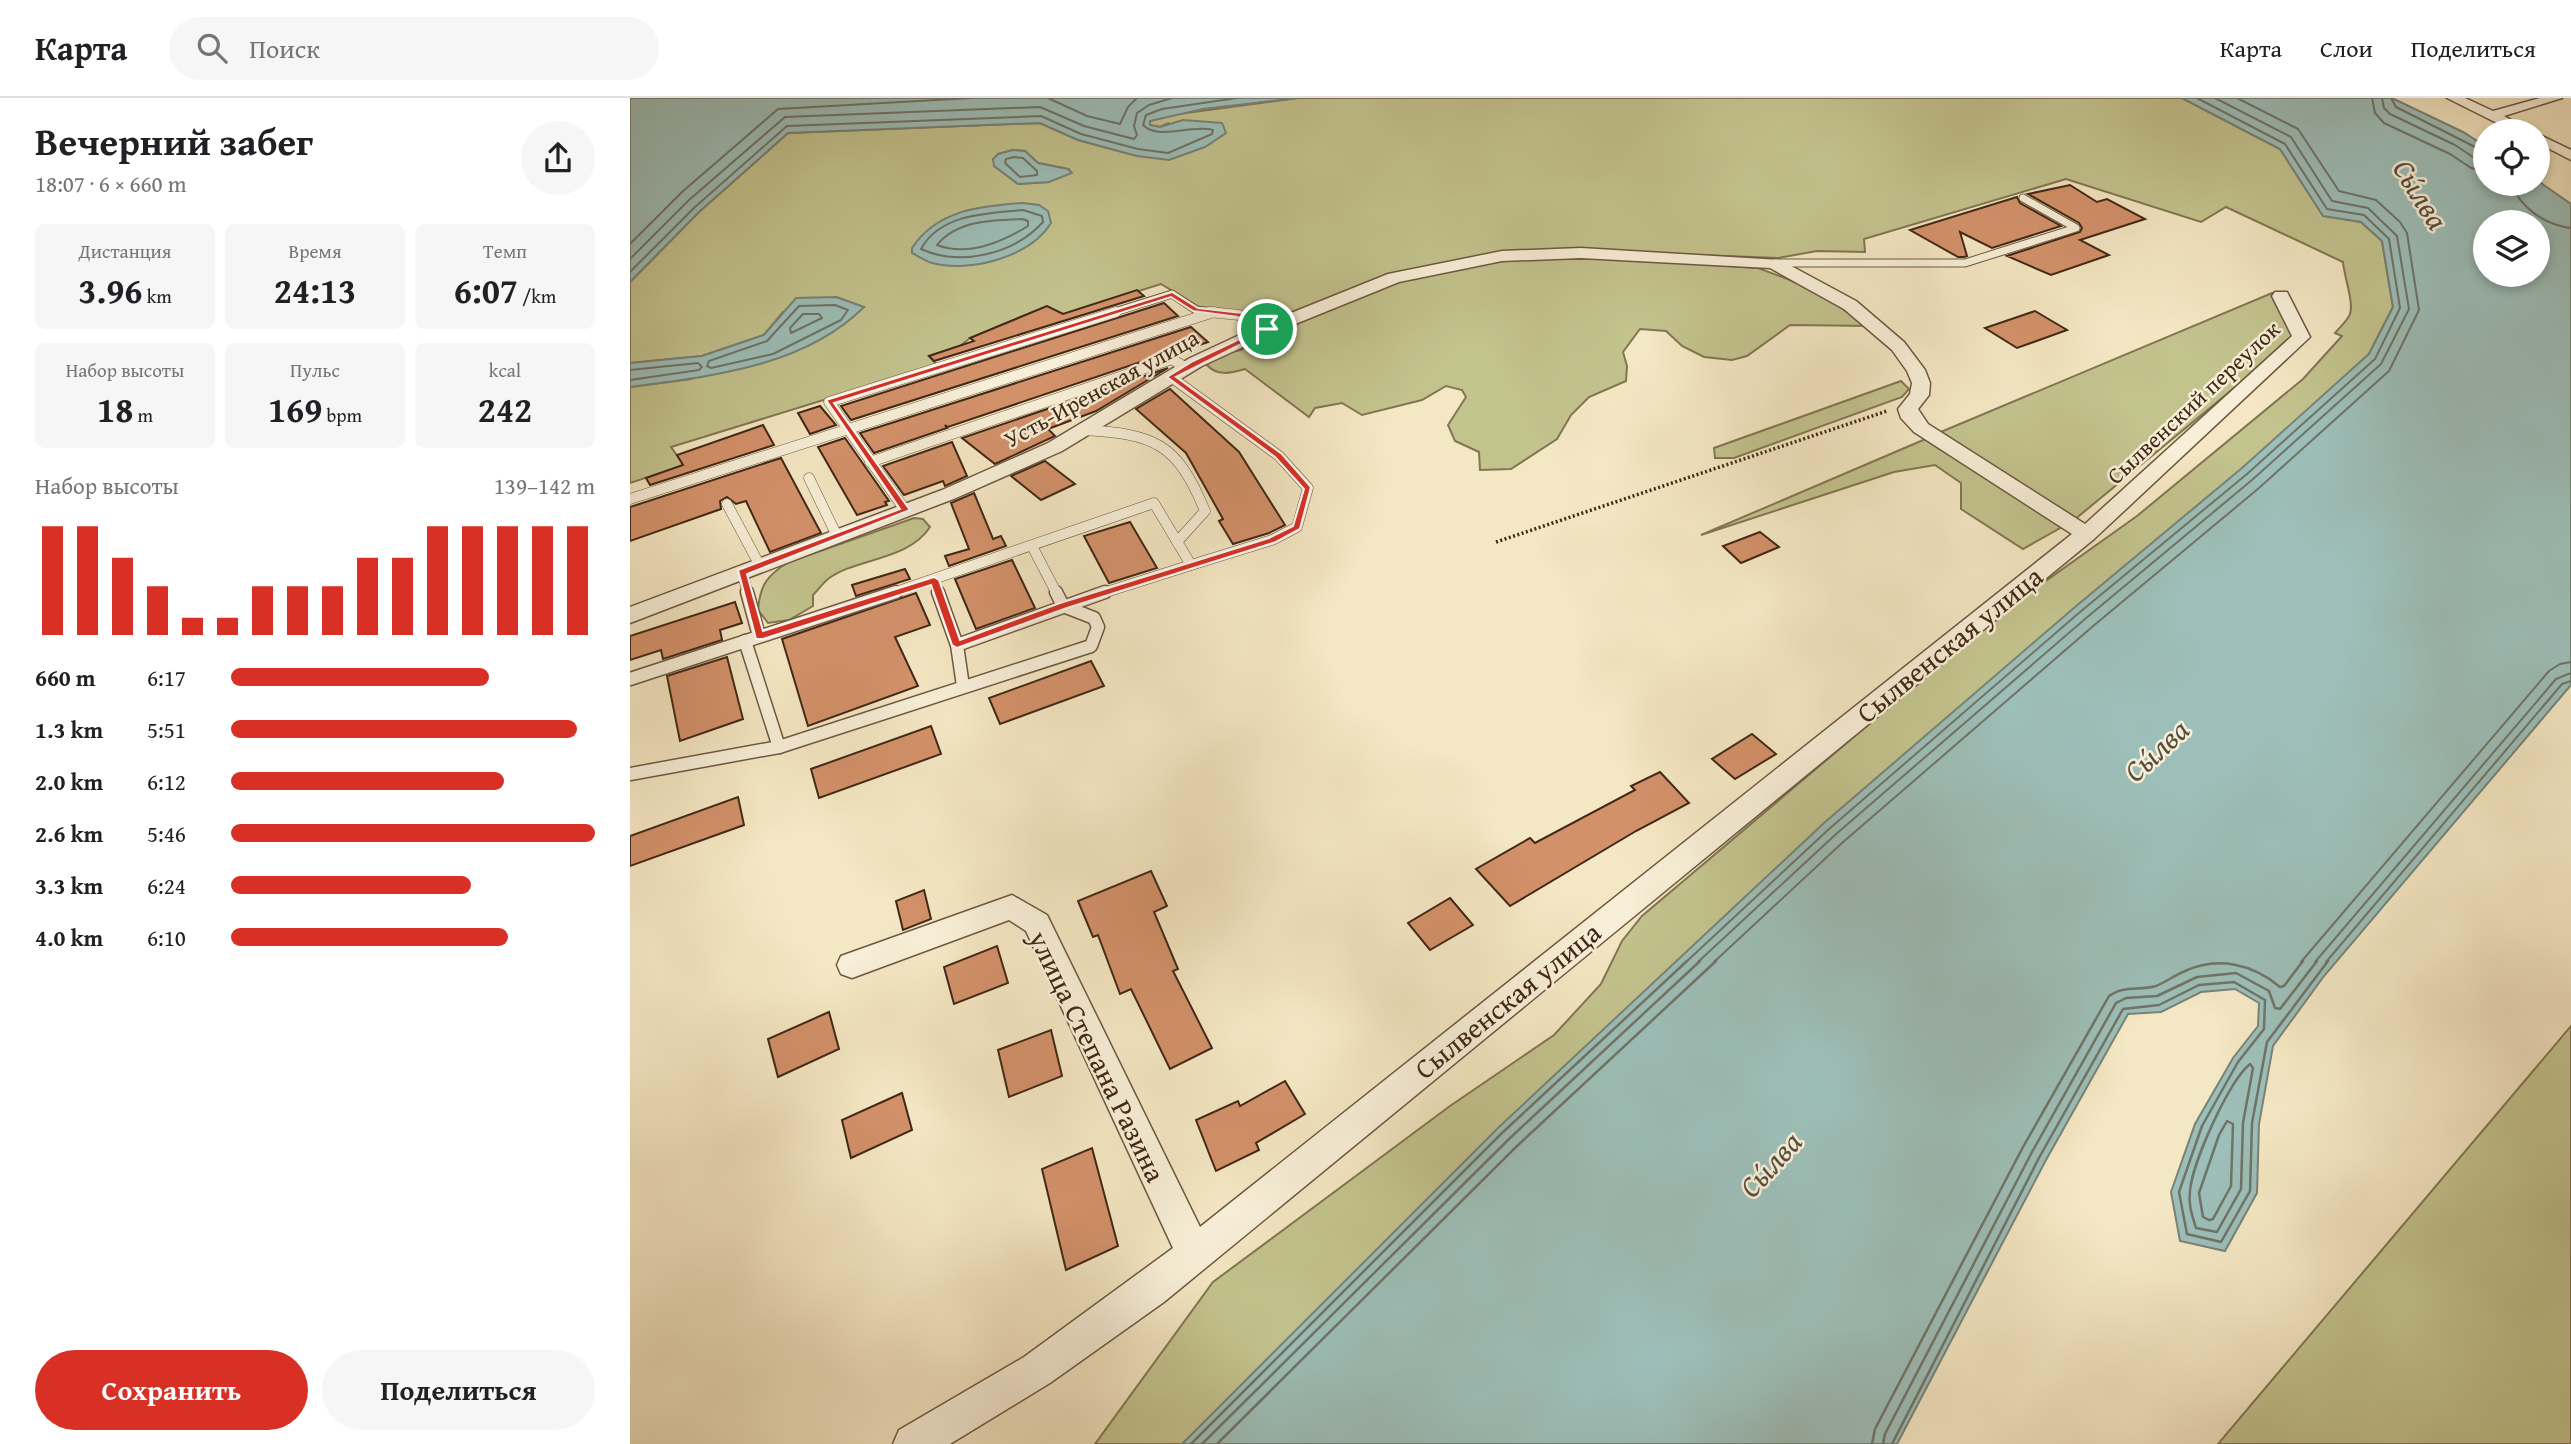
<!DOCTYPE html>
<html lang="ru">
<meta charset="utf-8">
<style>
:root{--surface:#fff;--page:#f6f6f6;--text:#202124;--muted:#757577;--line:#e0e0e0;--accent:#d93025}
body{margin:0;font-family:"Gentium Book Plus",serif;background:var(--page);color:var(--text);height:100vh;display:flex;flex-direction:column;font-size:26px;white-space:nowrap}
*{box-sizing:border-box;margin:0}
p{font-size:23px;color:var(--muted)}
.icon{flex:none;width:38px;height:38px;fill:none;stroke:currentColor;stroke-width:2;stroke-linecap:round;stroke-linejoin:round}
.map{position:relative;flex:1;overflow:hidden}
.drawer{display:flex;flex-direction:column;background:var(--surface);width:630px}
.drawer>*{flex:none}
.tools{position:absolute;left:1843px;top:21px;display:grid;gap:14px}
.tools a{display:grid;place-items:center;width:77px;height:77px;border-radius:50%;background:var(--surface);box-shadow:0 4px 10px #0003;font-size:35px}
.pin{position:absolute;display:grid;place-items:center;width:60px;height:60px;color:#fff;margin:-30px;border:4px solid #fff;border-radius:50%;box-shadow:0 2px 7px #0007}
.round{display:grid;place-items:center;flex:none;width:74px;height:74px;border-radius:37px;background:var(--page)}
.overview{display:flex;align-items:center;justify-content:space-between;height:119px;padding:0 35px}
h1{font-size:38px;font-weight:700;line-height:52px}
.stats{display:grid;grid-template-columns:repeat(3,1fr);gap:10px;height:119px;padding:7px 35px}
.stats div{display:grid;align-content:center;border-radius:10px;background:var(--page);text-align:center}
.stats b{font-size:35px;font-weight:700}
.stats small{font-size:19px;font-weight:400}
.stats p{font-size:19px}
.chart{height:196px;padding:14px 35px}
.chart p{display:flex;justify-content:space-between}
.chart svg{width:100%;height:126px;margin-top:7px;stroke:var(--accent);stroke-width:6}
.primary-button{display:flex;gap:14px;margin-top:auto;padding:14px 35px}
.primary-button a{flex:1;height:80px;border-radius:42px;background:var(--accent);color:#fff;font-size:28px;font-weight:700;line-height:80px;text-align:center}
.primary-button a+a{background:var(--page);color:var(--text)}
ul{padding:0 35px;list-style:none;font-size:23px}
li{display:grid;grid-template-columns:112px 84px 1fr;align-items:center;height:52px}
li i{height:18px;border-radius:9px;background:var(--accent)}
header{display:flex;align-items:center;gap:42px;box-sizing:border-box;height:98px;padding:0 35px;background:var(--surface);border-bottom:2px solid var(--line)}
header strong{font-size:33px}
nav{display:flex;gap:38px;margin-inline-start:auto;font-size:24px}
.search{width:490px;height:63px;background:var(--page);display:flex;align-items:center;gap:18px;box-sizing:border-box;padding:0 24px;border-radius:38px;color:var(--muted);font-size:26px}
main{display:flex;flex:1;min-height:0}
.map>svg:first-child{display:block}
.green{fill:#c3c38e;stroke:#827652;stroke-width:2;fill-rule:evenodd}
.water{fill:#9dbfb9;stroke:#788378;stroke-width:2;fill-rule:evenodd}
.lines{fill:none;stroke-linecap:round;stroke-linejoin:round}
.shore-far1{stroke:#6f7468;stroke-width:2}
.shore{stroke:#6f7468;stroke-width:2.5}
.building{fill:#d3916a;stroke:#412816;stroke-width:2}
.lane-far2-casing{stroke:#6e5841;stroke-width:9}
.lane-far1-casing{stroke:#6e5841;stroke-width:11}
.lane-casing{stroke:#6e5841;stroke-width:15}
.street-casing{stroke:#6e5841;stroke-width:3}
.path{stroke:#412816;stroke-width:3.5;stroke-dasharray:2 2.5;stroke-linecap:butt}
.lane-far2{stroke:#f8efd8;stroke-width:7}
.lane-far1{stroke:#f8efd8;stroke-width:10}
.lane{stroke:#f8efd8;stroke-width:12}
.street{fill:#f8efd8;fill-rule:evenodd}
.route{fill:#d93025;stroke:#fff;stroke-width:2;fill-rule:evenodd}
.labels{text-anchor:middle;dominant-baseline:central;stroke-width:5;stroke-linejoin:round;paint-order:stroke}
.far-street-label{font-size:23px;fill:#412816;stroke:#f8efd8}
.street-label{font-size:28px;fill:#412816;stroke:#f8efd8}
.water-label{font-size:30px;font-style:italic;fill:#584e3f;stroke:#f8efd8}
</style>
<header>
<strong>Карта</strong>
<div class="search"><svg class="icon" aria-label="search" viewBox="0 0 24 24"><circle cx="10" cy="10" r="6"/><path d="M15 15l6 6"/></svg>Поиск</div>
<nav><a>Карта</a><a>Слои</a><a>Поделиться</a></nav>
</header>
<main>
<section class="drawer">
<div class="overview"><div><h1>Вечерний забег</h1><p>18:07 · 6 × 660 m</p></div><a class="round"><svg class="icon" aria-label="share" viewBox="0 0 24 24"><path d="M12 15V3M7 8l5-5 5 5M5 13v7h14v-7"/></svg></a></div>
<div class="stats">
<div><p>Дистанция</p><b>3.96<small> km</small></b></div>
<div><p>Время</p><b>24:13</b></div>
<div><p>Темп</p><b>6:07<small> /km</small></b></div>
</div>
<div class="stats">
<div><p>Набор высоты</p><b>18<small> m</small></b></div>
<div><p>Пульс</p><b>169<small> bpm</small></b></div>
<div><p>kcal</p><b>242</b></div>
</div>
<div class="chart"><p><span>Набор высоты</span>139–142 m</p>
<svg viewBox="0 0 160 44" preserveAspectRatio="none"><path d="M5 44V6M15 44V6M25 44V17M35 44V27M45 44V38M55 44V38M65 44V27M75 44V27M85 44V27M95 44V17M105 44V17M115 44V6M125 44V6M135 44V6M145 44V6M155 44V6"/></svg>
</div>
<ul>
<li><b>660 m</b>6:17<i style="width:71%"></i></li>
<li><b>1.3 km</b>5:51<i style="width:95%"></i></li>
<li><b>2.0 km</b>6:12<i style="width:75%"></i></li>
<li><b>2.6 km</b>5:46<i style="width:100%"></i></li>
<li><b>3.3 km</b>6:24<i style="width:66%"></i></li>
<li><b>4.0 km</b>6:10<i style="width:76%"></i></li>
</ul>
<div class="primary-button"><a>Сохранить</a><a>Поделиться</a></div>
</section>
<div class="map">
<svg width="1941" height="1346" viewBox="0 0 1941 1346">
<rect width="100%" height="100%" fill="#f4e7c3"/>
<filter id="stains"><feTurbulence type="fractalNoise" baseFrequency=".00286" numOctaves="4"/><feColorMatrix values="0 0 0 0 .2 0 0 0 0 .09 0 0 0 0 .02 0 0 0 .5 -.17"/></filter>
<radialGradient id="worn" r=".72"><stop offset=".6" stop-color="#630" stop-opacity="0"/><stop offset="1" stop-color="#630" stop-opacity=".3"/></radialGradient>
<!-- green -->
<g class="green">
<path d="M668,0H1552L1650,51L1693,117L1731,124L1752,143L1763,209L1739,256L552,1346H465L583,1184L820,1008L924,937L971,886L992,843L1012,818L1368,517L1507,418L1673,281L1712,238L1705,235C1710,229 1718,222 1720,216C1724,204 1714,178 1713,164L1596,109L1571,124L1436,81L1234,141L1235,154L1187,153L1148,160L964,153L820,164L635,226L571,210L531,186L432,217L417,208L340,240L330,248L299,258L307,267L41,349L54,367L0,385V289L61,281L233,209L206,199L153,214L134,237L72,258L0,265V184L69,114L158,35L410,25L448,42L507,58L539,25L530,29L519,27L520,23L533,18ZM383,52L395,53L408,65L438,71L419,84L388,86L364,68L368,56Z"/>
<path d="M887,161H993L1128,170L1160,182L1193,198L1239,228L1160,227L1117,258L1102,262L1074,259L1052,248L1036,233L1010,231L993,254L997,268L996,283L959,299L941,317L927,341L881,371L850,372L849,354L825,343L818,327L836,299L832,292L816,288L792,302L732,317L712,305L685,310L679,319L615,271C601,275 587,279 576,266L596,255L611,252L641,231L765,184L846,166Z"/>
<path d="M1642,195L1666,239L1444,422L1306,336Z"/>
<path d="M1271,283L1279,291L1272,299L1104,360H1085L1084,350Z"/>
<path d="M1298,340L1432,429L1393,451L1331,411V385L1305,367L1264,374L1071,437Z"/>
<path d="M284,420L293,421L300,429C278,463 225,460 198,481C193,485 188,492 183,497V508L159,522L138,525L128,512C130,487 137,477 159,464Z"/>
<path d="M1941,928V1346H1588Z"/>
</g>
<!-- water -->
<g class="water">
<path d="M0,0H668L573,11L520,23V27L530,29L553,22L592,25L596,35L575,49L539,62L507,58L448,42L410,25L158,35L69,114L0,184Z"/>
<path d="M1552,0H1762L1833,34L1855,48V86H1908V83L1941,106V587L1694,878L1643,948L1629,1026L1627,1095L1595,1153L1550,1143L1541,1094L1565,1026L1603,960L1628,928L1629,905L1605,891L1571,894L1531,914L1498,916L1416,1062L1267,1346H552L868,1030L1194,725L1445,509L1612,370L1739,256L1763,209L1752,143L1731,124L1693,118L1650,51ZM1855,124H1908V177H1855Z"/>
<path d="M383,52L395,53L408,65L438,71L442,75L419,84L388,86L364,68L363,61L368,56Z"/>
<path d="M393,105L409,107L418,113L421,125C400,159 340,175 302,165C295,163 288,158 282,155V150C307,112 350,108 393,105Z"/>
<path d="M206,199L234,209C174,269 81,278 0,289V265L72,258L134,237L166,200Z"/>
</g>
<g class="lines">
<!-- shore-far1 -->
<g class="shore-far1">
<path d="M418,0L457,18L490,26L498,9L507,0"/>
<path d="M1742,0L1745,15L1754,25L1820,56L1841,70L1855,73"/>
<path d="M1752,0L1754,10L1760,16L1825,47L1846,61L1855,62"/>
<path d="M1761,0L1766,9L1855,54"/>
<path d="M384,59L393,60L407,73V77L390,79L375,65L376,61Z"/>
<path d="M1881,86C1891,110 1915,127 1941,130"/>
<path d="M393,112L412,118L413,124C384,156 331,169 291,151C310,116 357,115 393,112Z"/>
<path d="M392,121L398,123V128C372,144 338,159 307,147C327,122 363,122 392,121Z"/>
<path d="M0,146L52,94L148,11L341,0"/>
<path d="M0,161L59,102L155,19L410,9L454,28L504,41L507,37L504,28L507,15L519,7L542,0"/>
<path d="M0,174L65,109L157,28L411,18L451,36L508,51L538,55L582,36L583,32C562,26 529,43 513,27L516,17L532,11L607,0"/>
<path d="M205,207L218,212L211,222L143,256L81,270L77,268L79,263L137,243L169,208Z"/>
<path d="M173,216H189L192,220L161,235L160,230Z"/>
<path d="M0,272L68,265L72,269L69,272L0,282"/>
<path d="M1056,864L1199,731L1450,514L1617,376L1745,261L1770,210L1759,141L1734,117L1697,111L1655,46L1567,0"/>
<path d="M1068,864L1205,737L1455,521L1622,382L1751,266L1779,211L1767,138L1738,110L1702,103L1661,39L1585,0"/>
<path d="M1084,864L1212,745L1462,529L1629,390L1759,273L1789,212L1777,135L1770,124L1746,102L1709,93L1668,31L1607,0"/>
<path d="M1671,864L1919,573L1930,566L1941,564"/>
<path d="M1685,864L1926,581L1941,575"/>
<path d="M1696,864L1932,586L1941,583"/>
</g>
<!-- shore -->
<g class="shore">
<path d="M1620,966L1623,970L1613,1025L1611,1091L1587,1134L1566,1130C1562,1117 1558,1106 1560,1093C1562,1065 1599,983 1620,966Z"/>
<path d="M1597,1023L1603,1026L1601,1088L1583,1121L1579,1122L1573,1119L1569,1095L1589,1037Z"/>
<path d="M561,1346L872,1035L1057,863"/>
<path d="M572,1346L879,1041L1070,863"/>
<path d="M587,1346L886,1049L1086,863"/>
<path d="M1242,1346L1245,1331L1393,1049L1479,898C1494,887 1509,893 1526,888C1536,884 1545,877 1555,873C1588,858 1623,866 1650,889L1654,888L1673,863"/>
<path d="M1253,1346L1255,1336L1402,1054L1486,905L1496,900L1527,898L1567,879L1606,875L1639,893L1645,910L1650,911L1687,863"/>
<path d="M1262,1346L1410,1058L1493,911L1529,907L1569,887L1604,884L1635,902L1634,931L1608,964L1572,1028L1549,1094L1557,1136L1591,1144L1620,1093L1622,1025L1637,944L1698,863"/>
</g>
</g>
<!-- building -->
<g class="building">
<path d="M1440,87L1467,104L1477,101L1515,121L1450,142L1479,157L1421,177L1377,158L1450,134L1452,130L1449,125L1398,96Z"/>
<path d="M1387,99L1390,105L1431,128L1362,150L1330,134L1337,158L1334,159H1328L1280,132Z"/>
<path d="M507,192L514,198L304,263L299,258L344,243L340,240L417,208L433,216Z"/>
<path d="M534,205L548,218L221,322L211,308Z"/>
<path d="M1405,213L1437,232L1387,250L1355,230Z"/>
<path d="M561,229L578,244L546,255L540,254L318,329L315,327L317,330L244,355L230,335Z"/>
<path d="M538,270L466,313L418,331L425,338L365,366L332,340Z"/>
<path d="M540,291L609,354L655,427L639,435L603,446L589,423L593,421L556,355L506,311Z"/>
<path d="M190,308L206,327L180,336L168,315Z"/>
<path d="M133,327L144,347L20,387L16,380L53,367L47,357Z"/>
<path d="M215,340L259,403L255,404L257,407L227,417L188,349Z"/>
<path d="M322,344L337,378L315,388L313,383L274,397L253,368Z"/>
<path d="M151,360L191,435L140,454L116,403L106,406L97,399L90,403L91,411L0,443V409Z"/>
<path d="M415,363L445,386L411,402L381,378Z"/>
<path d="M344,395L363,441L371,438L376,448L319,468L315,458L339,451L321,405Z"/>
<path d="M500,424L527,470L479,485L454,438Z"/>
<path d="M1130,434L1149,449L1111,465L1093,448Z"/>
<path d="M382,462L405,510L346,531L325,481Z"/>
<path d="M275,471L280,481L226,498L222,487Z"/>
<path d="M286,495L300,527L265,539L288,588L178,628L152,541Z"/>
<path d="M105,504L112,525L90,532L92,542L33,561L31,552L0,562V538Z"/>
<path d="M97,559L113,621L50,643L37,578Z"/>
<path d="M461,563L474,588L370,626L359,600Z"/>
<path d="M301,628L311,656L189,700L181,671Z"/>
<path d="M1122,636L1146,656L1105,681L1082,661Z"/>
<path d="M1030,674L1059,705L1006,733L880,808L846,771L900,740L905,745L1005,692L1001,688Z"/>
<path d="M108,699L114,727L0,768V738Z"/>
<path d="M521,773L537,808L524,814L548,871L543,873L582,950L540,971L501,891L490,896L468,837L463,839L448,803Z"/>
<path d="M294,792L301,821L273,832L266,803Z"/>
<path d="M820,800L843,827L800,852L778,825Z"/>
<path d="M367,848L378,885L324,906L314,869Z"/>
<path d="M199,914L209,951L148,979L138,941Z"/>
<path d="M421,932L432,978L379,999L368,952Z"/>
<path d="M655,983L675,1016L626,1045L629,1052L586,1073L566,1022L608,1003L610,1008Z"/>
<path d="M272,995L282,1032L221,1060L212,1022Z"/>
<path d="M462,1050L488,1148L436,1172L412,1071Z"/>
</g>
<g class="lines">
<!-- lane-far2 casing -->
<g class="lane-far2-casing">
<g id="lane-far2">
<path d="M1144,165H1335L1446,130L1393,100"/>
<path d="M481,215L542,196L566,212L594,215"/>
<path d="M580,215L584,214"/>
</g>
</g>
<!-- lane-far1 casing -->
<g class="lane-far1-casing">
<g id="lane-far1">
<path d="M579,214L609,217L637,231"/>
<path d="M541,279L649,358L678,390L667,429L642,442L561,467"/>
<path d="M454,332C525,336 547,345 575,413L547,444"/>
<path d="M240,364L542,261L556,270"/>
<path d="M179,380L207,438"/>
<path d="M0,401L584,214"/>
<path d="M97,406L130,468"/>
<path d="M275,412L199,304L486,214"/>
<path d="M402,448L427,496"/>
<path d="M112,474L118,496"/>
<path d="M304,482L309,496"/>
<path d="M260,496L524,405L561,467L470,496"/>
</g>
</g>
<!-- lane casing -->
<g class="lane-casing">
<g id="lane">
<path d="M117,494L129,538"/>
<path d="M308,494L327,547L333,588"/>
<path d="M115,543L149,649"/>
<path d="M327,547L475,494"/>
<path d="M0,581L266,494"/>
<path d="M0,676L149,649L461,548L468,529L464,520L433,508L426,494"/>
</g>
</g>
<!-- street casing -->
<g class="street-casing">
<g id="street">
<path d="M1817,0H1835L1863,13L1910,0H1932L1874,18L1901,33H1883Z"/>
<path d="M1908,36L1941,52V62L1908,45Z"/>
<path d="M951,150L1150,162L1226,203L1274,244L1295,272L1300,285L1299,297L1288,311L1298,326L1455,426L1662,238L1642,198L1645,194H1657L1680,239L1464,441L534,1204L420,1285L320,1346H263L269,1332L394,1259L543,1150L396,833L379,822L222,880L211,876L207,867L211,858L382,797L417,817L570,1129L1442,436L1284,334L1271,320L1268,311L1280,296L1282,285L1277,273L1262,252L1214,211L1140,170L951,160L872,163L769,184L643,235L572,268L432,353L326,400L0,525V509L312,392L418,345L560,260L631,227L758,176L872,153Z"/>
</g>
</g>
<!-- path -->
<path class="path" d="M866,444L1257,313"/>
<!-- lane-far2 -->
<use href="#lane-far2" class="lane-far2"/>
<!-- lane-far1 -->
<use href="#lane-far1" class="lane-far1"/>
<!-- lane -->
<use href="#lane" class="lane"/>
<!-- street -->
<use href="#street" class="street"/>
</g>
<!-- route -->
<path class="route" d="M542,194L568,210L612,215L641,231L546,279L652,356L681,389L670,431L646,444L437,510L327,550L322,547L301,487L133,541H126L108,472L270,411L196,302ZM541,199L563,213L608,219L631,231L563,263L537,279L645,359L674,391L663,428L639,440L430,505L330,542L309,482L304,479L133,533L117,476L280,412L204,305Z"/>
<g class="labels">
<!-- far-street labels -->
<g class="far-street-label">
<text transform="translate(471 290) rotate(-29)">Усть-Иренская улица</text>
<text transform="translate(1563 304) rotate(-43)">Сылвенский переулок</text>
</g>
<!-- street labels -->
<g class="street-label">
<text transform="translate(1319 546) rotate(-39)">Сылвенская улица</text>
<text transform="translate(877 902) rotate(-39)">Сылвенская улица</text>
<text transform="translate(468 958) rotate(64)">улица Степана Разина</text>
</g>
<!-- water labels -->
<g class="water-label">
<text transform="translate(1791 96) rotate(58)">Сы́лва</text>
<text transform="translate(1526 652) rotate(-43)">Сы́лва</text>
<text transform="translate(1140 1066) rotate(-48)">Сы́лва</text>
</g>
</g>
<rect width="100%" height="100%" filter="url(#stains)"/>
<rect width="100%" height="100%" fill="url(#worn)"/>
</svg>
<div class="tools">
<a><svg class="icon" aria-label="locate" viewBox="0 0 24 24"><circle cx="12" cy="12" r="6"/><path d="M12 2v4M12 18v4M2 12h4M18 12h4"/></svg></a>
<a><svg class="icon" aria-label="layers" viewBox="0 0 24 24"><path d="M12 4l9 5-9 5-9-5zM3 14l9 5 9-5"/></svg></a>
</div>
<div class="pin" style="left:637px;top:231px;background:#1e9e55"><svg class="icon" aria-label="arrive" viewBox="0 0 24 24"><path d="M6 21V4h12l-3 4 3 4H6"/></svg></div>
</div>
</main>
